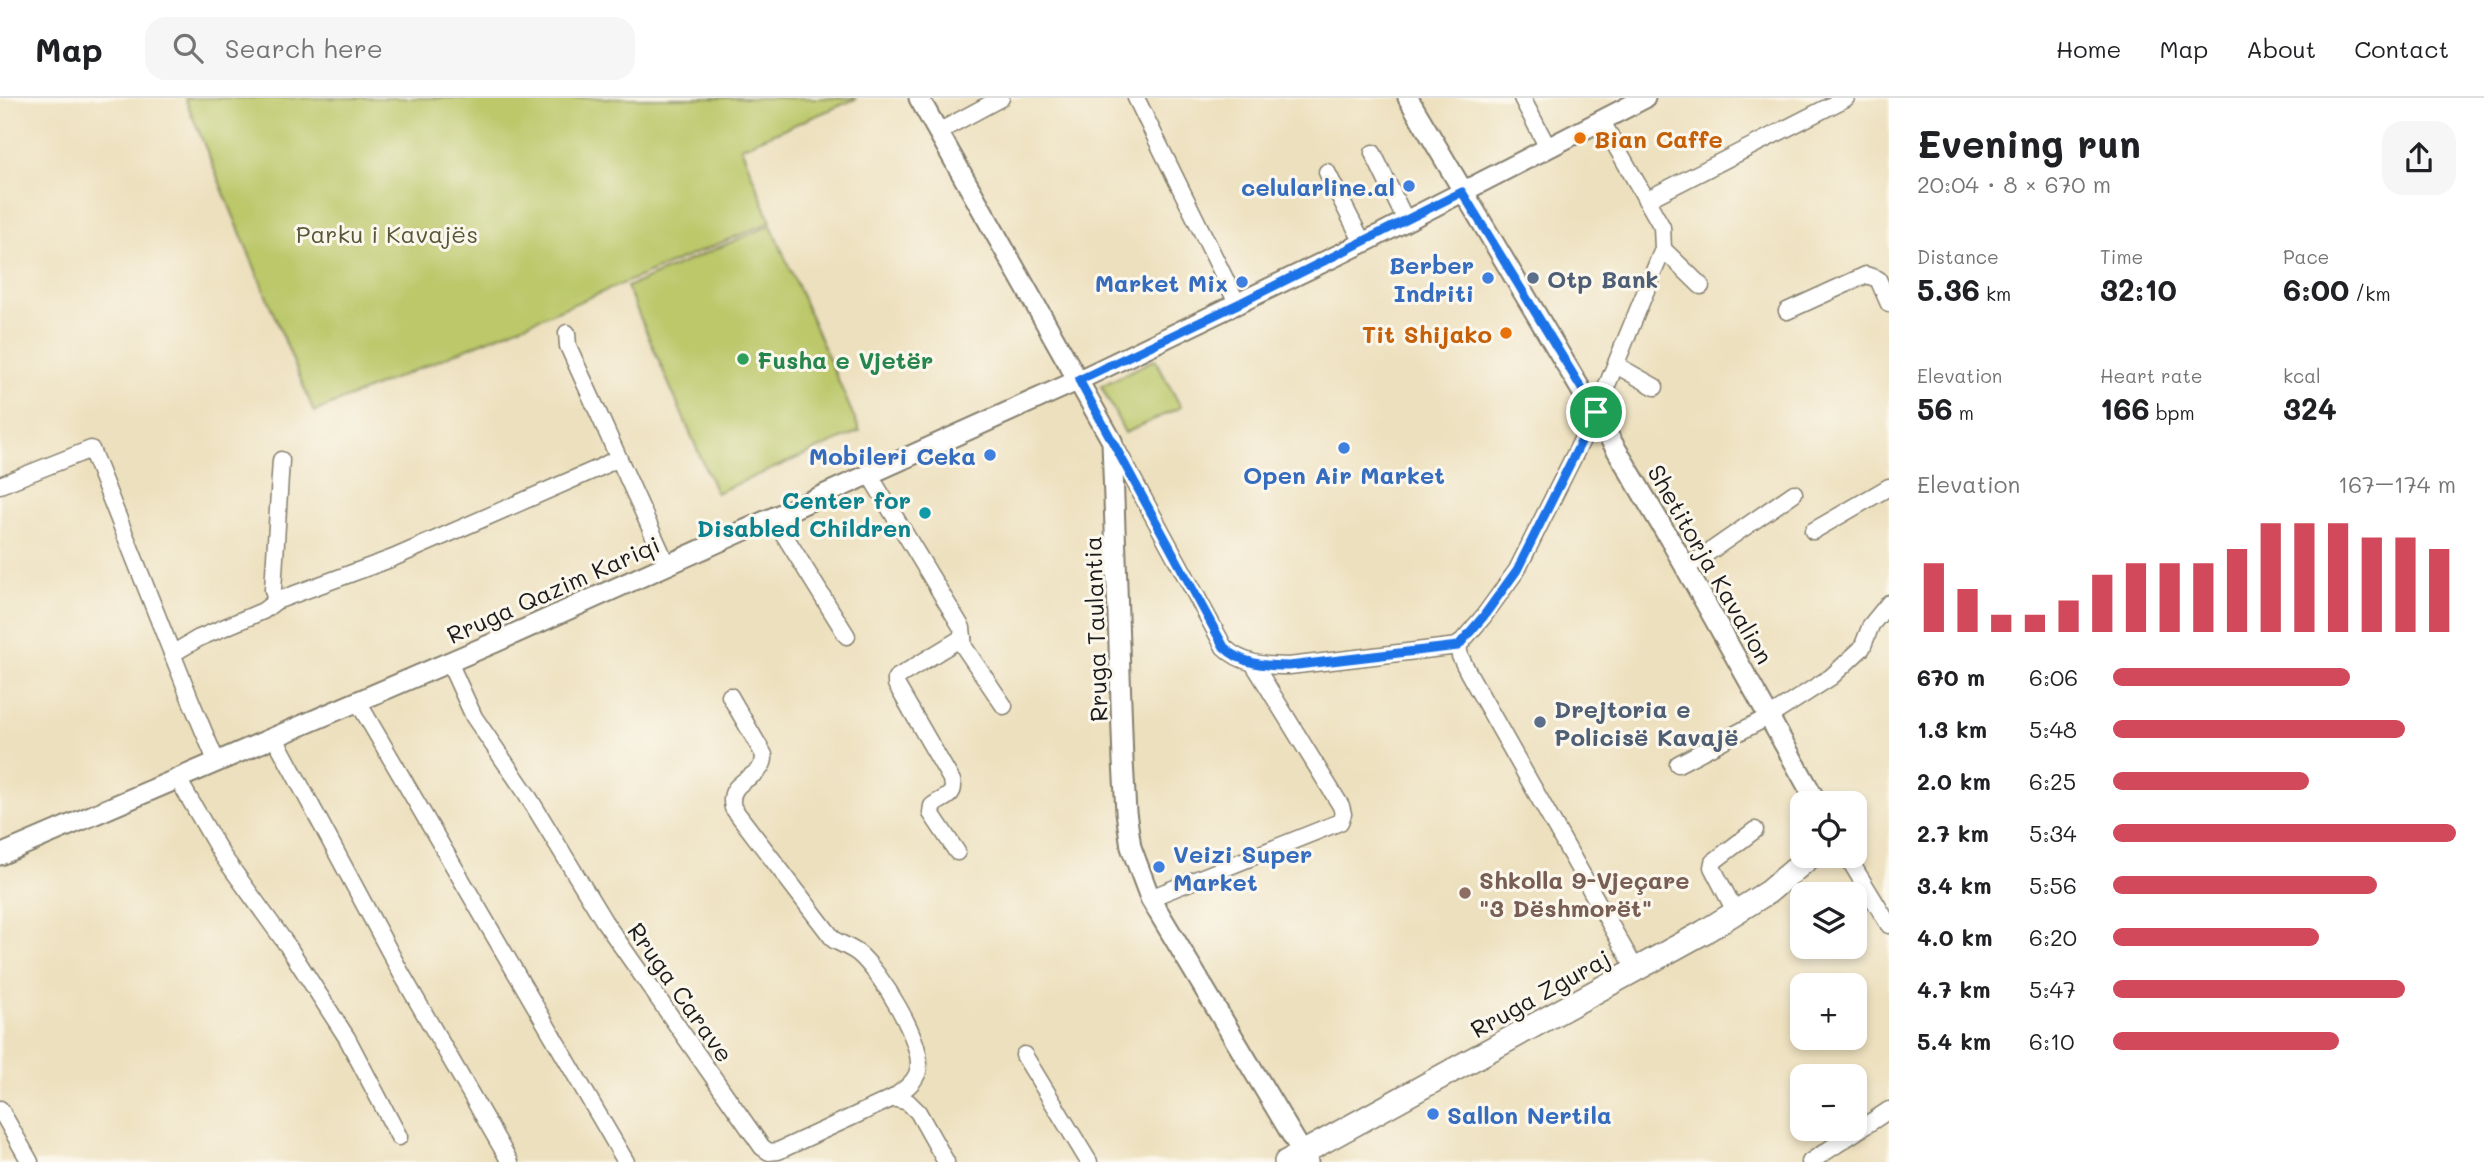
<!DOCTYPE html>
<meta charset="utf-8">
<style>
:root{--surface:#fff;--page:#f6f6f6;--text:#202124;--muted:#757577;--line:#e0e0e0;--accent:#d1495b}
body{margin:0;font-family:Mali,sans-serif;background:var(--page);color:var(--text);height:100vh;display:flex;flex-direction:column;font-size:26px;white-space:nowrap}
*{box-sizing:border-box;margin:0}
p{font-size:23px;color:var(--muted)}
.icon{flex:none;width:38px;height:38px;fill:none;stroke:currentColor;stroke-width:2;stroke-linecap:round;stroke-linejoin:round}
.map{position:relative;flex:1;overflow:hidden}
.panel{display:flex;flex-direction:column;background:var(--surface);width:595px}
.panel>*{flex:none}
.tools{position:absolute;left:1790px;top:693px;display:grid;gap:14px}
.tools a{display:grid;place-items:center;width:77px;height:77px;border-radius:14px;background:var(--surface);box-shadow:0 4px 10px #0003;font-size:35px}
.pin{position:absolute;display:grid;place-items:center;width:60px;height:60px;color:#fff;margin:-30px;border:4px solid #fff;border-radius:50%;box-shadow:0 2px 7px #0007}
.round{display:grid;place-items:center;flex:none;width:74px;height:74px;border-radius:21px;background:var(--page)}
.overview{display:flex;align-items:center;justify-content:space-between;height:119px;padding:0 28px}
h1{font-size:38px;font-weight:800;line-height:52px}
.metrics{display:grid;grid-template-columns:repeat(3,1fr);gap:10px;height:119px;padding:7px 28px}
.metrics div{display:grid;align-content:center}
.metrics b{font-size:30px;font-weight:800}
.metrics small{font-size:19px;font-weight:400}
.metrics p{font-size:19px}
.chart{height:196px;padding:14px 28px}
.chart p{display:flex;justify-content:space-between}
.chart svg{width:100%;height:126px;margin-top:7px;stroke:var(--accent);stroke-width:6}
ul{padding:0 28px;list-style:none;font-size:23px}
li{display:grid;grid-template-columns:112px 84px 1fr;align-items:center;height:52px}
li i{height:18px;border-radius:9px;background:var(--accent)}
header{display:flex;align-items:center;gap:42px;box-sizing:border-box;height:98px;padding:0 35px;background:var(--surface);border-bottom:2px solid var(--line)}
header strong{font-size:33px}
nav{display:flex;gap:38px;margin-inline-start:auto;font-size:24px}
.search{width:490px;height:63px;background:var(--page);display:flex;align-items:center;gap:18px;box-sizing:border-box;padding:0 24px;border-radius:21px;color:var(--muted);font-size:26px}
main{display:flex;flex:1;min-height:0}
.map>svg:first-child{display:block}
.green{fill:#bcc86a;stroke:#6c7243;stroke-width:2}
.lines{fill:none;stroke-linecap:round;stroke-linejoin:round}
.minor-casing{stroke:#847e6d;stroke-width:19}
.tertiary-casing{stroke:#847e6d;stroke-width:23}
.secondary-casing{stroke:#847e6d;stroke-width:26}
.minor{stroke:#fff;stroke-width:16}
.tertiary{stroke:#fff;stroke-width:19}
.secondary{stroke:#fff;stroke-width:23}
.route-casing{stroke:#fff;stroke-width:14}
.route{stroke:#1a73e8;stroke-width:9}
.food-dot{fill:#e8710a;stroke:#fbf7ec;stroke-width:2.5}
.shop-dot{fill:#3f7fe0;stroke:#fbf7ec;stroke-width:2.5}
.service-dot{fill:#5c6f8a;stroke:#fbf7ec;stroke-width:2.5}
.leisure-dot{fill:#2e9e5b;stroke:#fbf7ec;stroke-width:2.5}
.culture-dot{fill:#0f9aa8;stroke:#fbf7ec;stroke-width:2.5}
.education-dot{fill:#8d6e63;stroke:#fbf7ec;stroke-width:2.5}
.labels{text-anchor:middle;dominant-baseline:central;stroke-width:6;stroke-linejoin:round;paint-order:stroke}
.food-label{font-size:24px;font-weight:bold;fill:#c56008;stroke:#fbf7ec;text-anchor:start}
.shop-label{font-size:24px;font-weight:bold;fill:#366cbe;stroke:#fbf7ec;text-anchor:end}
.park-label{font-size:24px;fill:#545837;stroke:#fbf7ec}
.service-label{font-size:24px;font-weight:bold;fill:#4e5e75;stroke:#fbf7ec;text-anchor:start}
.leisure-label{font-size:24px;font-weight:bold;fill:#27864d;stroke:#fbf7ec;text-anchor:start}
.culture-label{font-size:24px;font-weight:bold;fill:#0d838f;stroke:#fbf7ec;text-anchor:end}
.street-label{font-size:24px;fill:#1c1c1c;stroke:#fbf7ec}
.education-label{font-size:24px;font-weight:bold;fill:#785e54;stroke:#fbf7ec;text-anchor:start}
</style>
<header>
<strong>Map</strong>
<div class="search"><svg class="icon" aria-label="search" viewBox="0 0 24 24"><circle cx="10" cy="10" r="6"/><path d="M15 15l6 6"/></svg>Search here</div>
<nav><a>Home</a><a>Map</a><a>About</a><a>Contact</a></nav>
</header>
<main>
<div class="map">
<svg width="1889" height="1064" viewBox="0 0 1889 1064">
<rect width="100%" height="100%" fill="#fbf7ec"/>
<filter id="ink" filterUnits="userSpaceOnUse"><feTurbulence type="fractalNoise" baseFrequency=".0143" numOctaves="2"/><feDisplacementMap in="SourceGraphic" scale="14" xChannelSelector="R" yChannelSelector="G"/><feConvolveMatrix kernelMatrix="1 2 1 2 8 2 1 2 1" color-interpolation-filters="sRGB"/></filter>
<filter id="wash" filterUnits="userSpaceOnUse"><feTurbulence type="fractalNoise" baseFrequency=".00686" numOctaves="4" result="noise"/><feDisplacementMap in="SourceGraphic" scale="28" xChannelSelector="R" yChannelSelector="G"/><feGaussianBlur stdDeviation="1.57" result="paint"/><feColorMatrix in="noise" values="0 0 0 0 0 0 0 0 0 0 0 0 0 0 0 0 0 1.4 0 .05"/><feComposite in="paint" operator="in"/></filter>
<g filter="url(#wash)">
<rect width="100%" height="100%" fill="#ede0be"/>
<!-- green -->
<g class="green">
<path d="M185,0H855L856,1L741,49L771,124L314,314Z"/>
<path d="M771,127L860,333L716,395L627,189Z"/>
<path d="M1155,261L1181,309L1125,335L1101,288Z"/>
</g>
</g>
<g filter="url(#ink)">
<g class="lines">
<!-- minor casing -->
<g class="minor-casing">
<g id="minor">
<path d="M1136,0L1238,207"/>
<path d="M1522,0L1548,50"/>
<path d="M938,34L1001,0"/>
<path d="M1373,55L1406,123"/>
<path d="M1327,74L1363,145"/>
<path d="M1646,102L1846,0"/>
<path d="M1663,151L1701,188"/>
<path d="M1787,213L1866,177L1878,181L1889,206"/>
<path d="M567,235L568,248L667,467"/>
<path d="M1616,267L1655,289"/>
<path d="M1113,344L1224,549C1241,566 1265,568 1289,568L1458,548"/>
<path d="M869,376L962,530L964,549L1004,608"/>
<path d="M0,387L91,351L191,603L217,665"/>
<path d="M773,419L847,538"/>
<path d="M1813,433L1889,389"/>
<path d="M1686,470L1794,395"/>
<path d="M276,503L273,492L281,362"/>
<path d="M1458,548L1483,519L1517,472L1596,314L1663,151L1662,129L1601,22"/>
<path d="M1458,548L1460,558L1468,574L1636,872"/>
<path d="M172,556L199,540L263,513L276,503L393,460L601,369L618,360"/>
<path d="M449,564L474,619L526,695L604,823L762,1049L769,1054L778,1053L893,1000L908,1004L918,1014L946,1064"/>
<path d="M730,598L764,657C766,682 725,679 733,710L834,842C842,846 851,850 858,855C879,872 926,946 918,973C915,985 902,993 893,1000"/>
<path d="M358,604L626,1064"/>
<path d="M275,640L401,875L510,1064"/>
<path d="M1678,666L1770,618L1831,579L1862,550L1871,527L1889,505"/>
<path d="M178,681L222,757L287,847L347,940L399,1039"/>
<path d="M957,754L931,715L932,708C941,700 957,699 952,683L896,586V580L963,539"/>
<path d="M1847,758L1889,827"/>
<path d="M1150,800L1340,724L1343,716L1341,708L1253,565"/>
<path d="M1736,815L1712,769L1713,764L1755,732"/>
<path d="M1024,957L1089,1064"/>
<path d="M0,1011L30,1064"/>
<path d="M1810,1064L1889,1012"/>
</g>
</g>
<!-- tertiary casing -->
<g class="tertiary-casing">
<g id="tertiary">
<path d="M919,0L1112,343L1123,663L1126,714L1131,749L1150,800L1308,1064"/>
<path d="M1408,0L1673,447L1817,705"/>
<path d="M0,757L496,544L1079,282L1363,145L1645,0"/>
</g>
</g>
<!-- secondary casing -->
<g class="secondary-casing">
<path id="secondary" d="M1286,1064L1704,834L1768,794L1811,758"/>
</g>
<!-- minor -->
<use href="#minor" class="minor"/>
<!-- tertiary -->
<use href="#tertiary" class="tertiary"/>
<!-- secondary -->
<use href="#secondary" class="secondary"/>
</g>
</g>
<g class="lines" filter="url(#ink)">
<!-- route casing -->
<g class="route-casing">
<path id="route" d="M1462,94L1596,314L1517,472L1483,519L1458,548L1289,568C1265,568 1241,566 1224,549L1079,282L1238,206Z"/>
</g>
<!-- route -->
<use href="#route" class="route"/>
</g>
<!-- markers -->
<g class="food-dot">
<circle cx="1580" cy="40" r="7"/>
<circle cx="1506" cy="235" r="7"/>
</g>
<g class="shop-dot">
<circle cx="1409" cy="88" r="7"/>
<circle cx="1488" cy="180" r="7"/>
<circle cx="1242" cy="184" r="7"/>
<circle cx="1344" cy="350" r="7"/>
<circle cx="990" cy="357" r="7"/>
<circle cx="1159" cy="769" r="7"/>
<circle cx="1433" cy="1016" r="7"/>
</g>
<g class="service-dot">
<circle cx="1533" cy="180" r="7"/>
<circle cx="1540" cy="624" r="7"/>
</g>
<circle class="leisure-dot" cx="743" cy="261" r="7"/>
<circle class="culture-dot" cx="925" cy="415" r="7"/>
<circle class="education-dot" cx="1465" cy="795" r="7"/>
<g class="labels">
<!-- food labels -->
<g class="food-label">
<text x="1594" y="40">Bian Caffe</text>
<text x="1492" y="235" text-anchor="end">Tit Shijako</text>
</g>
<!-- shop labels -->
<g class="shop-label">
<text x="1395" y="88">celularline.al</text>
<text x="1474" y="166">Berber<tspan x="1474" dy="28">Indriti</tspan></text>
<text x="1228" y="184">Market Mix</text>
<text x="976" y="357">Mobileri Ceka</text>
<text x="1344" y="376" text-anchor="middle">Open Air Market</text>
<text x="1173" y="755" text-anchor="start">Veizi Super<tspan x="1173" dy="28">Market</tspan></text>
<text x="1447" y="1016" text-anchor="start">Sallon Nertila</text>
</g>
<!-- park labels -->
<g class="park-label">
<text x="387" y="135">Parku i Kavajës</text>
</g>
<!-- service labels -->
<g class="service-label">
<text x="1547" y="180">Otp Bank</text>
<text x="1554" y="610">Drejtoria e<tspan x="1554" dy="28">Policisë Kavajë</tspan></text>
</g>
<!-- leisure labels -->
<g class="leisure-label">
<text x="757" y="261">Fusha e Vjetër</text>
</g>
<!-- culture labels -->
<g class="culture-label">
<text x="911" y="401">Center for<tspan x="911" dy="28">Disabled Children</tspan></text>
</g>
<!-- street labels -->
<g class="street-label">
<text transform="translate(1711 466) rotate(60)">Shetitorja Kavalion</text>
<text transform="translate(553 491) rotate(-24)">Rruga Qazim Kariqi</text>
<text transform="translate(1095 531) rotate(-92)">Rruga Taulantia</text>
<text transform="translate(681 894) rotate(55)">Rruga Carave</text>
<text transform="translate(1540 895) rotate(-29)">Rruga Zguraj</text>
</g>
<!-- education labels -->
<g class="education-label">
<text x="1479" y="781">Shkolla 9-Vjeçare<tspan x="1479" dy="28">"3 Dëshmorët"</tspan></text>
</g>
</g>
</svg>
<div class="tools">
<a><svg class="icon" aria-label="locate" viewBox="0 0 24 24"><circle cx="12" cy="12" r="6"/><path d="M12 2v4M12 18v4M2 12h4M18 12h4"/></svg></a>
<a><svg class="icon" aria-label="layers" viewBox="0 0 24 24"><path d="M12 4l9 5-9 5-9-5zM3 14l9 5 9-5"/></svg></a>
<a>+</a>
<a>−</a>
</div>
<div class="pin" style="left:1596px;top:314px;background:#1e9e55"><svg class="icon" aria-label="arrive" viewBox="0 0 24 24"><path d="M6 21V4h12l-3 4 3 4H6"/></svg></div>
</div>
<section class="panel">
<div class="overview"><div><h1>Evening run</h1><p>20:04 · 8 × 670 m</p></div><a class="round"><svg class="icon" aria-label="share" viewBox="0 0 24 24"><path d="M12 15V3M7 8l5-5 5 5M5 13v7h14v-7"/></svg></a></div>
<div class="metrics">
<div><p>Distance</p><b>5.36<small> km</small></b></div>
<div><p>Time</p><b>32:10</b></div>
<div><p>Pace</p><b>6:00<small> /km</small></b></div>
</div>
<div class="metrics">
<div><p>Elevation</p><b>56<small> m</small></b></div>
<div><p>Heart rate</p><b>166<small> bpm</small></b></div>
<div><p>kcal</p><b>324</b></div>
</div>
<div class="chart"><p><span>Elevation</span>167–174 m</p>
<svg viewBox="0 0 160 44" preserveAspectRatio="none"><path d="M5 44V20M15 44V29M25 44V38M35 44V38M45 44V33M55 44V24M65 44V20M75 44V20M85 44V20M95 44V15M105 44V6M115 44V6M125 44V6M135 44V11M145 44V11M155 44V15"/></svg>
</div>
<ul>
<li><b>670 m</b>6:06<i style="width:69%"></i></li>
<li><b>1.3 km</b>5:48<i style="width:85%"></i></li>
<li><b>2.0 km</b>6:25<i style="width:57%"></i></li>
<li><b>2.7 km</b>5:34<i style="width:100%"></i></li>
<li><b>3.4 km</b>5:56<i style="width:77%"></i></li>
<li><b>4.0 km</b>6:20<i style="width:60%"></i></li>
<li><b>4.7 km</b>5:47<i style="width:85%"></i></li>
<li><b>5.4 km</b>6:10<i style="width:66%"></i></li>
</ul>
</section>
</main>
